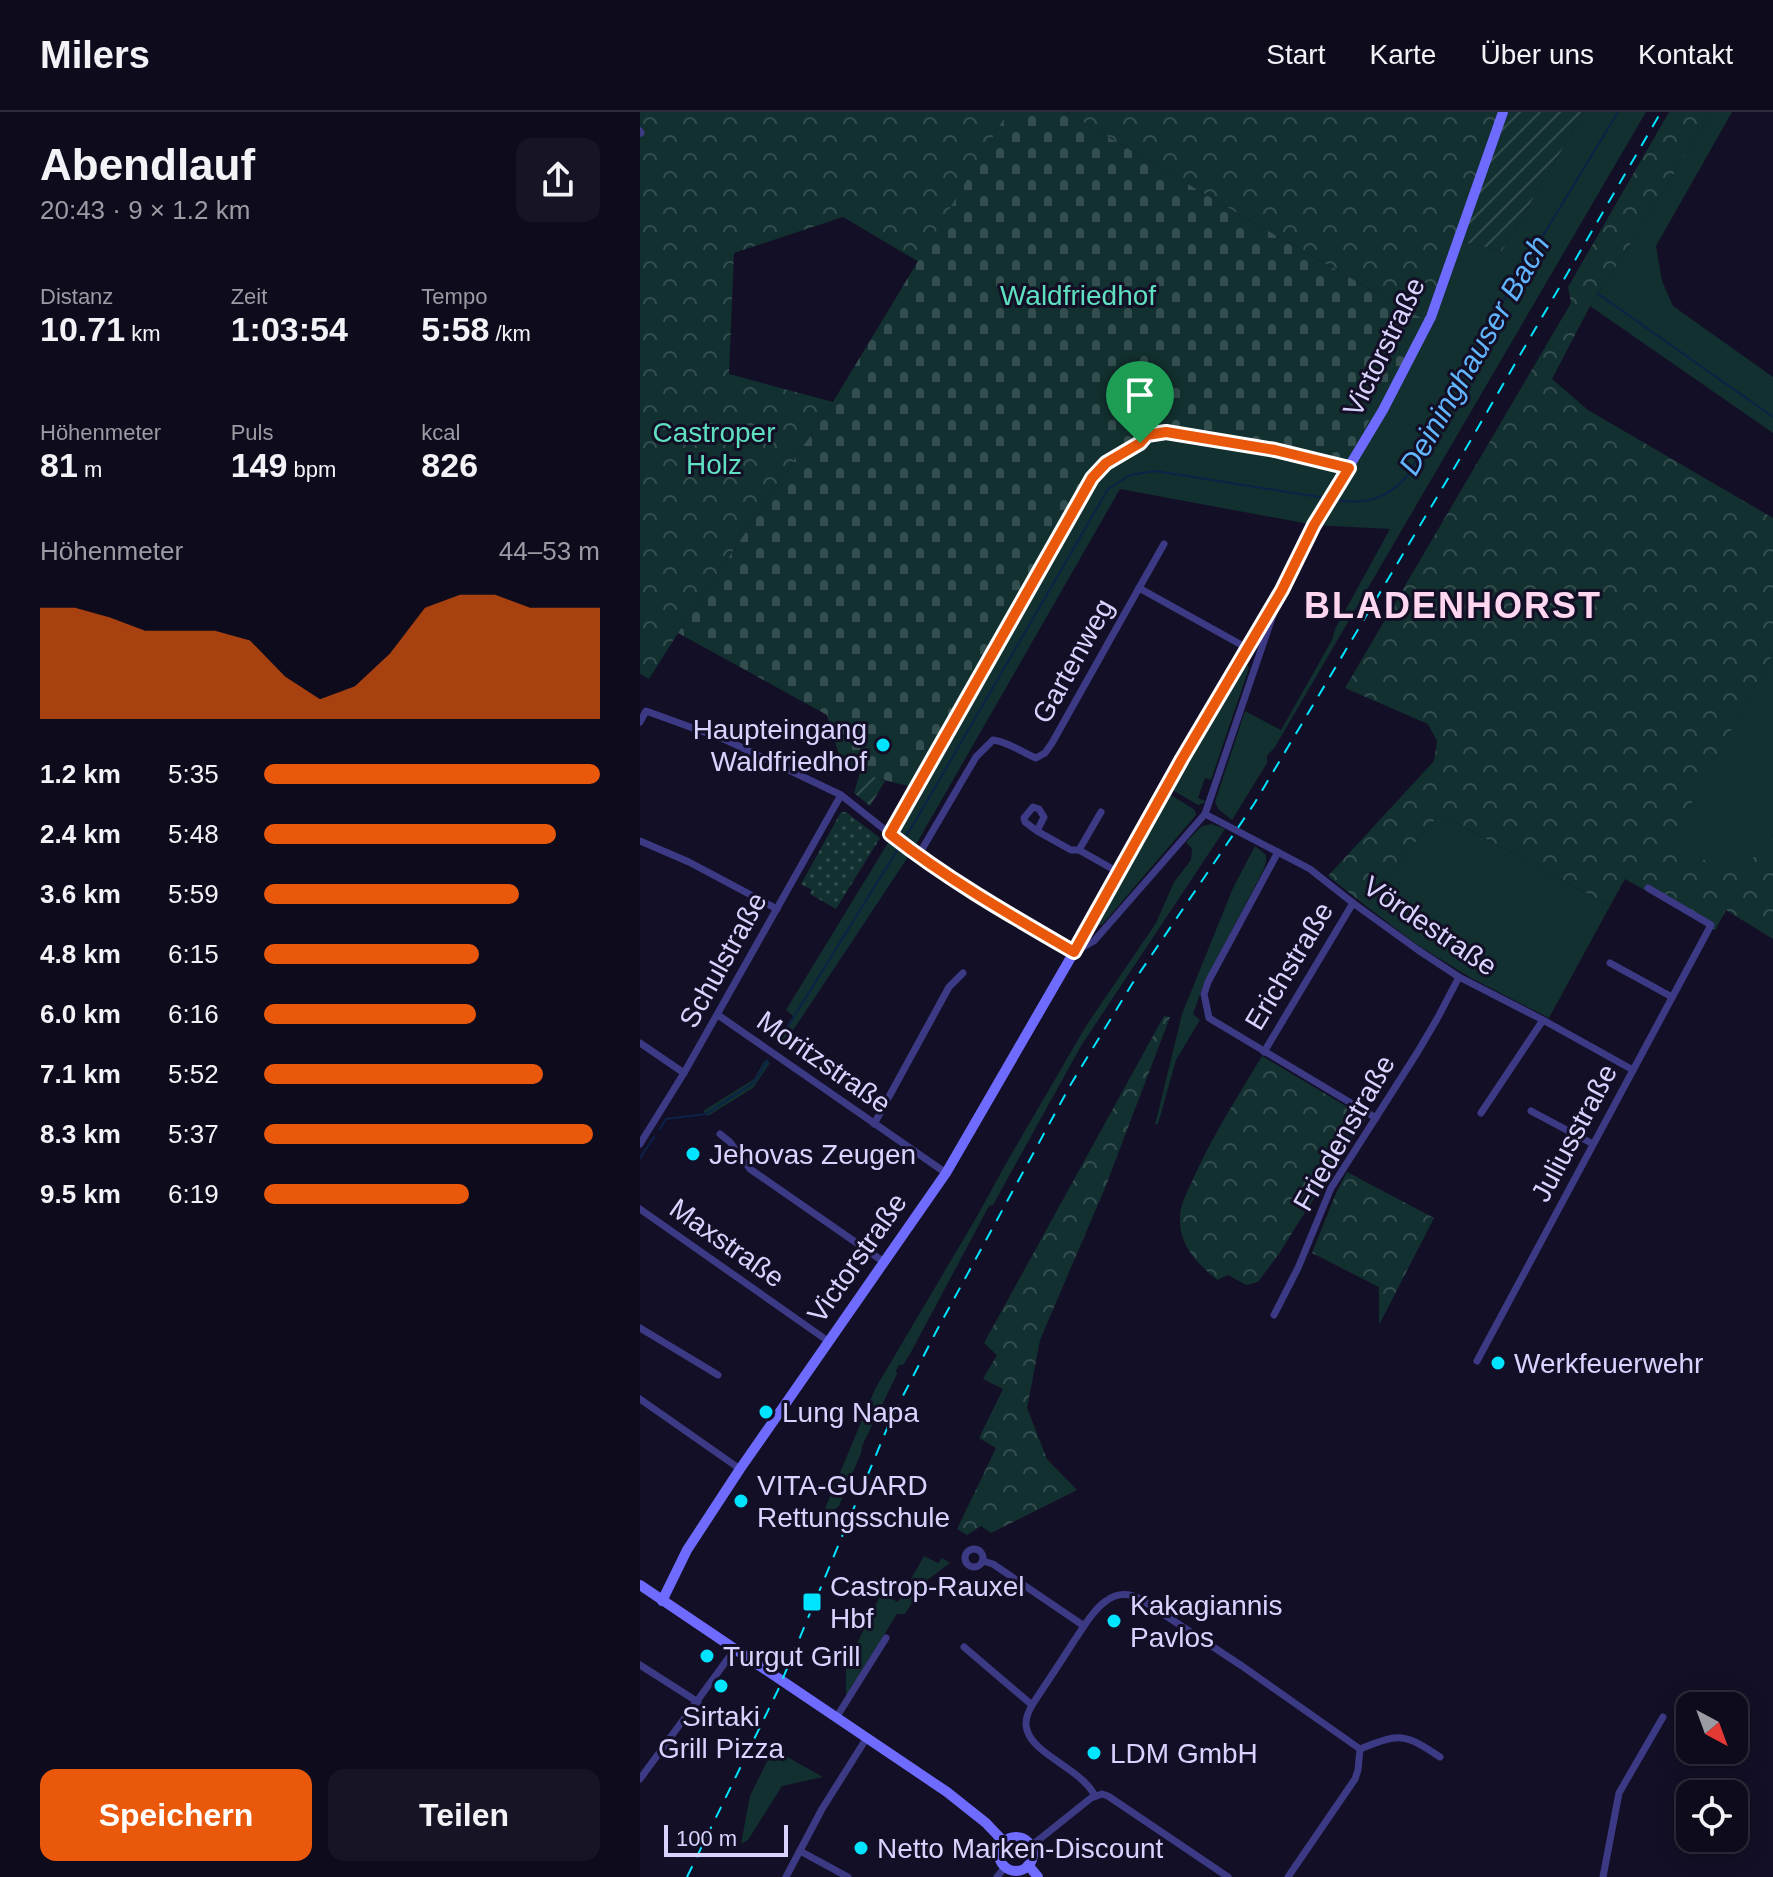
<!DOCTYPE html>
<html lang="de">
<meta charset="utf-8">
<style>
:root{--surface:#0e0b1c;--page:#171425;--text:#f1f3f6;--muted:#9b9ba3;--line:#2e2b3b;--accent:#ea580c}
body{margin:0;font-family:Arial,sans-serif;background:var(--page);color:var(--text);height:100vh;display:flex;flex-direction:column;font-size:30px;white-space:nowrap}
*{box-sizing:border-box;margin:0}
p{font-size:26px;color:var(--muted)}
.icon{flex:none;width:44px;height:44px;fill:none;stroke:currentColor;stroke-width:2;stroke-linecap:round;stroke-linejoin:round}
.map{position:relative;flex:1;overflow:hidden}
.drawer{display:flex;flex-direction:column;background:var(--surface);width:640px}
.drawer>*{flex:none}
.needle{width:52px;rotate:139deg}
.buttons{position:absolute;left:1036px;top:1580px;display:grid;gap:16px}
.buttons a{display:grid;place-items:center;width:72px;height:72px;border-radius:16px;background:var(--surface);box-shadow:0 4px 20px #0003,0 0 0 2px var(--line);font-size:40px}
.scale{position:absolute;left:24px;bottom:20px;width:124px;box-sizing:border-box;padding-left:8px;border:4px solid #d9d4ff;border-top:0;font-size:22px;line-height:28px;white-space:nowrap;color:#d9d4ff;-webkit-text-stroke:6px #130f26;paint-order:stroke}
.pin{position:absolute;display:grid;place-items:center;width:68px;height:68px;color:#fff;margin:-82px -34px;border-radius:50% 50% 50% 0;rotate:-45deg;box-shadow:0 0 8px #0007}
.pin .icon{rotate:45deg}
.round{display:grid;place-items:center;flex:none;width:84px;height:84px;border-radius:16px;background:var(--page)}
.overview{display:flex;align-items:center;justify-content:space-between;height:136px;padding:0 40px}
h1{font-size:44px;font-weight:700;line-height:60px}
.metrics{display:grid;grid-template-columns:repeat(3,1fr);gap:12px;height:136px;padding:8px 40px}
.metrics div{display:grid;align-content:center}
.metrics b{font-size:34px;font-weight:700}
.metrics small{font-size:22px;font-weight:400}
.metrics p{font-size:22px}
.chart{height:224px;padding:16px 40px}
.chart p{display:flex;justify-content:space-between}
.chart svg{width:100%;height:144px;margin-top:8px;fill:var(--accent);opacity:.7}
.primary-button{display:flex;gap:16px;margin-top:auto;padding:16px 40px}
.primary-button a{flex:1;height:92px;border-radius:16px;background:var(--accent);color:#fff;font-size:32px;font-weight:700;line-height:92px;text-align:center}
.primary-button a+a{background:var(--page);color:var(--text)}
ul{padding:0 40px;list-style:none;font-size:26px}
li{display:grid;grid-template-columns:128px 96px 1fr;align-items:center;height:60px}
li i{height:20px;border-radius:10px;background:var(--accent)}
header{display:flex;align-items:center;gap:48px;box-sizing:border-box;height:112px;padding:0 40px;background:var(--surface);border-bottom:2px solid var(--line)}
header strong{font-size:38px}
nav{display:flex;gap:44px;margin-inline-start:auto;font-size:28px}
main{display:flex;flex:1;min-height:0}
.map>svg:first-child{display:block}
.grass{fill:#12302f}
.forest{fill:url(#forest-crowns)}
.cemetery{fill:url(#cemetery-stones)}
.park{fill:url(#park-dots)}
.garden{fill:url(#garden-furrows)}
.lines{fill:none;stroke-linecap:round;stroke-linejoin:round}
.stream{stroke:#0c2248;stroke-width:2}
.street{stroke:#3d3a85;stroke-width:7}
.secondary{stroke:#6f6bff;stroke-width:10}
.rail{stroke:#00e5ff;stroke-width:2;stroke-dasharray:12 10;stroke-linecap:butt}
.route-casing{stroke:#fff;stroke-width:16}
.route{stroke:#ea580c;stroke-width:10}
.poi-dot{fill:#00e5ff;stroke:#130f26;stroke-width:3}
.labels{text-anchor:middle;dominant-baseline:central;stroke-width:6;stroke-linejoin:round;paint-order:stroke}
.park-label{font-size:28px;fill:#5fe0c0;stroke:#130f26}
.street-label{font-size:28px;fill:#d9d4ff;stroke:#130f26}
.poi-label{font-size:28px;fill:#d9d4ff;stroke:#130f26;text-anchor:start}
.water-label{font-size:30px;font-style:italic;fill:#62b6ff;stroke:#130f26}
.district-label{font-size:36px;font-weight:bold;letter-spacing:2px;fill:#ffd6f0;stroke:#130f26}
</style>
<header>
<strong>Milers</strong>
<nav><a>Start</a><a>Karte</a><a>Über uns</a><a>Kontakt</a></nav>
</header>
<main>
<section class="drawer">
<div class="overview"><div><h1>Abendlauf</h1><p>20:43 · 9 × 1.2 km</p></div><a class="round"><svg class="icon" aria-label="share" viewBox="0 0 24 24"><path d="M12 15V3M7 8l5-5 5 5M5 13v7h14v-7"/></svg></a></div>
<div class="metrics">
<div><p>Distanz</p><b>10.71<small> km</small></b></div>
<div><p>Zeit</p><b>1:03:54</b></div>
<div><p>Tempo</p><b>5:58<small> /km</small></b></div>
</div>
<div class="metrics">
<div><p>Höhenmeter</p><b>81<small> m</small></b></div>
<div><p>Puls</p><b>149<small> bpm</small></b></div>
<div><p>kcal</p><b>826</b></div>
</div>
<div class="chart"><p><span>Höhenmeter</span>44–53 m</p>
<svg viewBox="0 0 160 44" preserveAspectRatio="none"><path d="M0 44V10L10 10L20 13L30 17L40 17L50 17L60 20L70 31L80 38L90 34L100 24L110 10L120 6L130 6L140 10L150 10L160 10V44z"/></svg>
</div>
<ul>
<li><b>1.2 km</b>5:35<i style="width:100%"></i></li>
<li><b>2.4 km</b>5:48<i style="width:87%"></i></li>
<li><b>3.6 km</b>5:59<i style="width:76%"></i></li>
<li><b>4.8 km</b>6:15<i style="width:64%"></i></li>
<li><b>6.0 km</b>6:16<i style="width:63%"></i></li>
<li><b>7.1 km</b>5:52<i style="width:83%"></i></li>
<li><b>8.3 km</b>5:37<i style="width:98%"></i></li>
<li><b>9.5 km</b>6:19<i style="width:61%"></i></li>
</ul>
<div class="primary-button"><a>Speichern</a><a>Teilen</a></div>
</section>
<div class="map">
<svg width="1133" height="1765" viewBox="0 0 1133 1765">
<defs>
<pattern id="forest-crowns" width="20" height="18" patternUnits="userSpaceOnUse" patternTransform="scale(2)"><rect width="20" height="18" fill="#12302f"/><path d="M2 6a3 3 0 1 1 6 0M12 15a3 3 0 1 1 6 0" fill="none" stroke="#344d4e"/></pattern>
<pattern id="cemetery-stones" width="16" height="16" patternUnits="userSpaceOnUse" patternTransform="scale(2)"><rect width="16" height="16" fill="#12302f"/><path d="M2 7V4a2 2 0 0 1 4 0v3zM10 15v-3a2 2 0 0 1 4 0v3z" fill="#344d4e"/></pattern>
<pattern id="park-dots" width="8" height="8" patternUnits="userSpaceOnUse" patternTransform="scale(2)"><rect width="8" height="8" fill="#12302f"/><path d="M2 2h.1M6 6h.1" fill="none" stroke="#344d4e" stroke-width="1.8" stroke-linecap="round"/></pattern>
<pattern id="garden-furrows" width="10" height="10" patternUnits="userSpaceOnUse" patternTransform="scale(2)"><rect width="10" height="10" fill="#12302f"/><path d="M-1 1l2-2M0 10L10 0M9 11l2-2" fill="none" stroke="#344d4e"/></pattern>
</defs>
<rect width="100%" height="100%" fill="#130f26"/>
<!-- grass -->
<g class="grass">
<path d="M944,0H1006L635,635L627,644V651L592,708L578,697L575,690L605,599L641,618L692,528L695,517L750,417L674,413L480,377L274,736L142,935L136,932L153,904L146,898L279,680L272,675L454,358L503,319L526,314L630,330L705,350L819,129L862,139Z"/>
<path d="M1072,0H1092L1016,134L1022,169L1033,194L1133,265V321L950,194L986,139Z"/>
<path d="M1133,542V727L1096,763L1028,733Z"/>
<path d="M606,551L609,556L571,668L565,666L558,686L565,689L564,691L558,693L534,679L532,676L603,553Z"/>
<path d="M531,683L555,698L556,703L462,813H457L456,808L528,684Z"/>
<path d="M800,702L970,794L909,906L831,866L776,832L726,794L733,779Z"/>
<path d="M572,712L585,717L441,934L353,1093L349,1094L270,1242L263,1253H259L256,1259L257,1262L222,1334L221,1341L199,1394L194,1398L189,1413L182,1409L186,1394L235,1277L336,1106L368,1048L446,914L516,811L534,770L551,748L552,737L546,730L562,714Z"/>
<path d="M615,734L626,743V750L624,757L564,871L553,902L560,908L536,948L518,1012L515,1013L542,902L593,776Z"/>
<path d="M125,948L130,951L113,976L68,1004L63,999L114,967Z"/>
<path d="M284,1444L298,1451L302,1446L310,1451L286,1469L265,1502H257L206,1584V1554L241,1482L258,1490Z"/>
<path d="M133,1637L183,1665L142,1674L108,1728L101,1732L110,1684Z"/>
</g>
<!-- forest -->
<g class="forest">
<path d="M0,0H368L279,150L203,105L94,141L89,262L193,290L38,521L9,567L0,562Z"/>
<path d="M426,0H865L786,209L602,104Z"/>
<path d="M1029,0H1072L986,139L950,194L912,267L948,298L1133,406V542L1029,732L1096,762L1133,727V827L1086,798L1075,818L985,767L970,794L800,702L733,779L726,794L688,764L794,649L797,629L788,612L705,576L931,191L928,175Z"/>
<path d="M524,904L530,905L465,1076L400,1228L387,1296L407,1347L437,1378L351,1421L341,1414L327,1423L317,1417L356,1336L339,1326L363,1277L343,1267L357,1243L344,1231Z"/>
<path d="M622,944L726,1006L655,1116L641,1139L618,1170L606,1173L588,1163L577,1168C558,1152 539,1134 540,1106C540,1092 548,1078 554,1065C573,1023 598,984 622,944Z"/>
<path d="M707,1060L794,1106L739,1213V1175L672,1141L696,1081Z"/>
</g>
<!-- cemetery -->
<path class="cemetery" d="M368,0H426L602,104L786,209L705,351L630,330L526,314L503,319L454,358L272,675L224,663L201,649L187,603L38,521L193,290Z"/>
<!-- park -->
<path class="park" d="M201,700H206L240,726L196,797L170,782L172,778L161,772Z"/>
<!-- garden -->
<g class="garden">
<path d="M865,0H944L862,139L819,129Z"/>
<path d="M220,660L245,669L230,694L214,681Z"/>
</g>
<g class="lines">
<!-- stream -->
<g class="stream">
<path d="M894,138L902,144"/>
<path d="M957,181L1133,305"/>
<path d="M696,388C727,393 747,387 768,363L850,211L978,0"/>
<path d="M137,932L279,703L468,377L490,363L515,359L686,386"/>
<path d="M20,1017L26,1007L66,1002L113,971L128,948"/>
<path d="M0,1046L14,1025"/>
</g>
<!-- street -->
<g class="street">
<path d="M0,19L1,21"/>
<path d="M499,476L524,432"/>
<path d="M0,610L6,599L86,628L201,683L278,744L351,792L434,840L454,829L565,702L636,494"/>
<path d="M565,702L670,757L713,791L778,838L819,865L903,908L993,958"/>
<path d="M397,719L385,710L384,706L393,695L399,697L404,705L397,719L431,738H439L478,760"/>
<path d="M250,722L452,366L466,351L500,331L507,323L526,320L635,338L709,356"/>
<path d="M0,729L49,750L137,797"/>
<path d="M439,738L461,700"/>
<path d="M638,740L568,870L564,882L569,906L736,1006"/>
<path d="M278,744L336,645L353,628C369,630 381,640 396,646L405,641L412,631L499,476L607,536"/>
<path d="M970,851L1032,885"/>
<path d="M78,903L306,1061"/>
<path d="M0,931L44,961"/>
<path d="M624,940L713,791"/>
<path d="M891,999L953,1032"/>
<path d="M841,1001L903,908"/>
<path d="M234,1012L309,875L323,861"/>
<path d="M80,1022L90,1030L110,1057L244,1150"/>
<path d="M0,1032L44,961L201,683"/>
<path d="M0,1097L188,1229"/>
<path d="M634,1203L658,1156L691,1076L777,941L797,907L819,865"/>
<path d="M0,1216L78,1263"/>
<path d="M837,1249L1071,813L1008,776"/>
<path d="M0,1287L100,1357"/>
<circle cx="334" cy="1446" r="9"/>
<path d="M343,1449L353,1452L444,1514"/>
<path d="M324,1535L392,1593"/>
<path d="M0,1553L58,1590"/>
<path d="M196,1606L246,1526"/>
<path d="M720,1637C760,1621 764,1621 800,1645"/>
<path d="M0,1667L95,1537"/>
<path d="M455,1684C442,1657 394,1643 387,1618C384,1609 388,1601 392,1593C406,1572 420,1551 434,1529C443,1516 453,1498 466,1489C478,1480 490,1481 502,1488L602,1554L720,1637L718,1658L715,1667L648,1765"/>
<path d="M391,1734L451,1686L462,1682L468,1684L588,1765"/>
<path d="M160,1739L208,1765"/>
<path d="M146,1765L182,1697L226,1627"/>
<path d="M357,1765L365,1755"/>
<path d="M963,1765L979,1681L1023,1605"/>
</g>
<!-- secondary -->
<g class="secondary">
<path d="M0,1473L307,1680L346,1711L364,1730"/>
<path d="M22,1489L47,1438L100,1357L306,1061L434,840L542,647L642,478L674,413L743,298L791,205L863,0"/>
<circle cx="376" cy="1742" r="17"/>
<path d="M388,1753L398,1765"/>
</g>
<!-- rail -->
<path class="rail" d="M47,1765L138,1578L251,1307L297,1218L431,972L492,872L614,692L825,338L1021,0"/>
</g>
<g class="lines">
<!-- route casing -->
<g class="route-casing">
<path id="route" d="M526,320L635,338L709,356L674,413L642,478L542,647L434,840C370,803 307,767 250,722L452,366L466,351L500,331L507,323Z"/>
</g>
<!-- route -->
<use href="#route" class="route"/>
</g>
<!-- markers -->
<g class="poi-dot">
<circle cx="243" cy="633" r="8"/>
<circle cx="53" cy="1042" r="8"/>
<circle cx="858" cy="1251" r="8"/>
<circle cx="126" cy="1300" r="8"/>
<circle cx="101" cy="1389" r="8"/>
<rect x="162" y="1480" width="20" height="20" rx="4"/>
<circle cx="474" cy="1509" r="8"/>
<circle cx="67" cy="1544" r="8"/>
<circle cx="81" cy="1574" r="8"/>
<circle cx="454" cy="1641" r="8"/>
<circle cx="221" cy="1736" r="8"/>
</g>
<g class="labels">
<!-- park labels -->
<g class="park-label">
<text x="438" y="183">Waldfriedhof</text>
<text x="74" y="320">Castroper<tspan x="74" dy="32">Holz</tspan></text>
</g>
<!-- street labels -->
<g class="street-label">
<text transform="translate(744 235) rotate(-64)">Victorstraße</text>
<text transform="translate(433 549) rotate(-61)">Gartenweg</text>
<text transform="translate(790 814) rotate(34)">Vördestraße</text>
<text transform="translate(83 848) rotate(-61)">Schulstraße</text>
<text transform="translate(649 854) rotate(-59)">Erichstraße</text>
<text transform="translate(184 950) rotate(35)">Moritzstraße</text>
<text transform="translate(704 1021) rotate(-60)">Friedenstraße</text>
<text transform="translate(934 1021) rotate(-62)">Juliusstraße</text>
<text transform="translate(87 1131) rotate(35)">Maxstraße</text>
<text transform="translate(217 1146) rotate(-55)">Victorstraße</text>
</g>
<!-- poi labels -->
<g class="poi-label">
<text x="227" y="617" text-anchor="end">Haupteingang<tspan x="227" dy="32">Waldfriedhof</tspan></text>
<text x="69" y="1042">Jehovas Zeugen</text>
<text x="874" y="1251">Werkfeuerwehr</text>
<text x="142" y="1300">Lung Napa</text>
<text x="117" y="1373">VITA-GUARD<tspan x="117" dy="32">Rettungsschule</tspan></text>
<text x="190" y="1474">Castrop-Rauxel<tspan x="190" dy="32">Hbf</tspan></text>
<text x="490" y="1493">Kakagiannis<tspan x="490" dy="32">Pavlos</tspan></text>
<text x="83" y="1544">Turgut Grill</text>
<text x="81" y="1604" text-anchor="middle">Sirtaki<tspan x="81" dy="32">Grill Pizza</tspan></text>
<text x="470" y="1641">LDM GmbH</text>
<text x="237" y="1736">Netto Marken-Discount</text>
</g>
<!-- water labels -->
<g class="water-label">
<text transform="translate(834 243) rotate(-60)">Deininghauser Bach</text>
</g>
<!-- district labels -->
<g class="district-label">
<text x="813" y="493">BLADENHORST</text>
</g>
</g>
</svg>
<div class="buttons">
<a><svg class="needle" viewBox="-14 -14 28 28"><path d="M0-13l5 13h-10z" fill="#e53935"/><path d="M0 13l5-13h-10z" fill="#9b9ba3"/></svg></a>
<a><svg class="icon" aria-label="locate" viewBox="0 0 24 24"><circle cx="12" cy="12" r="6"/><path d="M12 2v4M12 18v4M2 12h4M18 12h4"/></svg></a>
</div>
<div class="scale">100 m</div>
<div class="pin" style="left:500px;top:331px;background:#1e9e55"><svg class="icon" aria-label="arrive" viewBox="0 0 24 24"><path d="M6 21V4h12l-3 4 3 4H6"/></svg></div>
</div>
</main>
